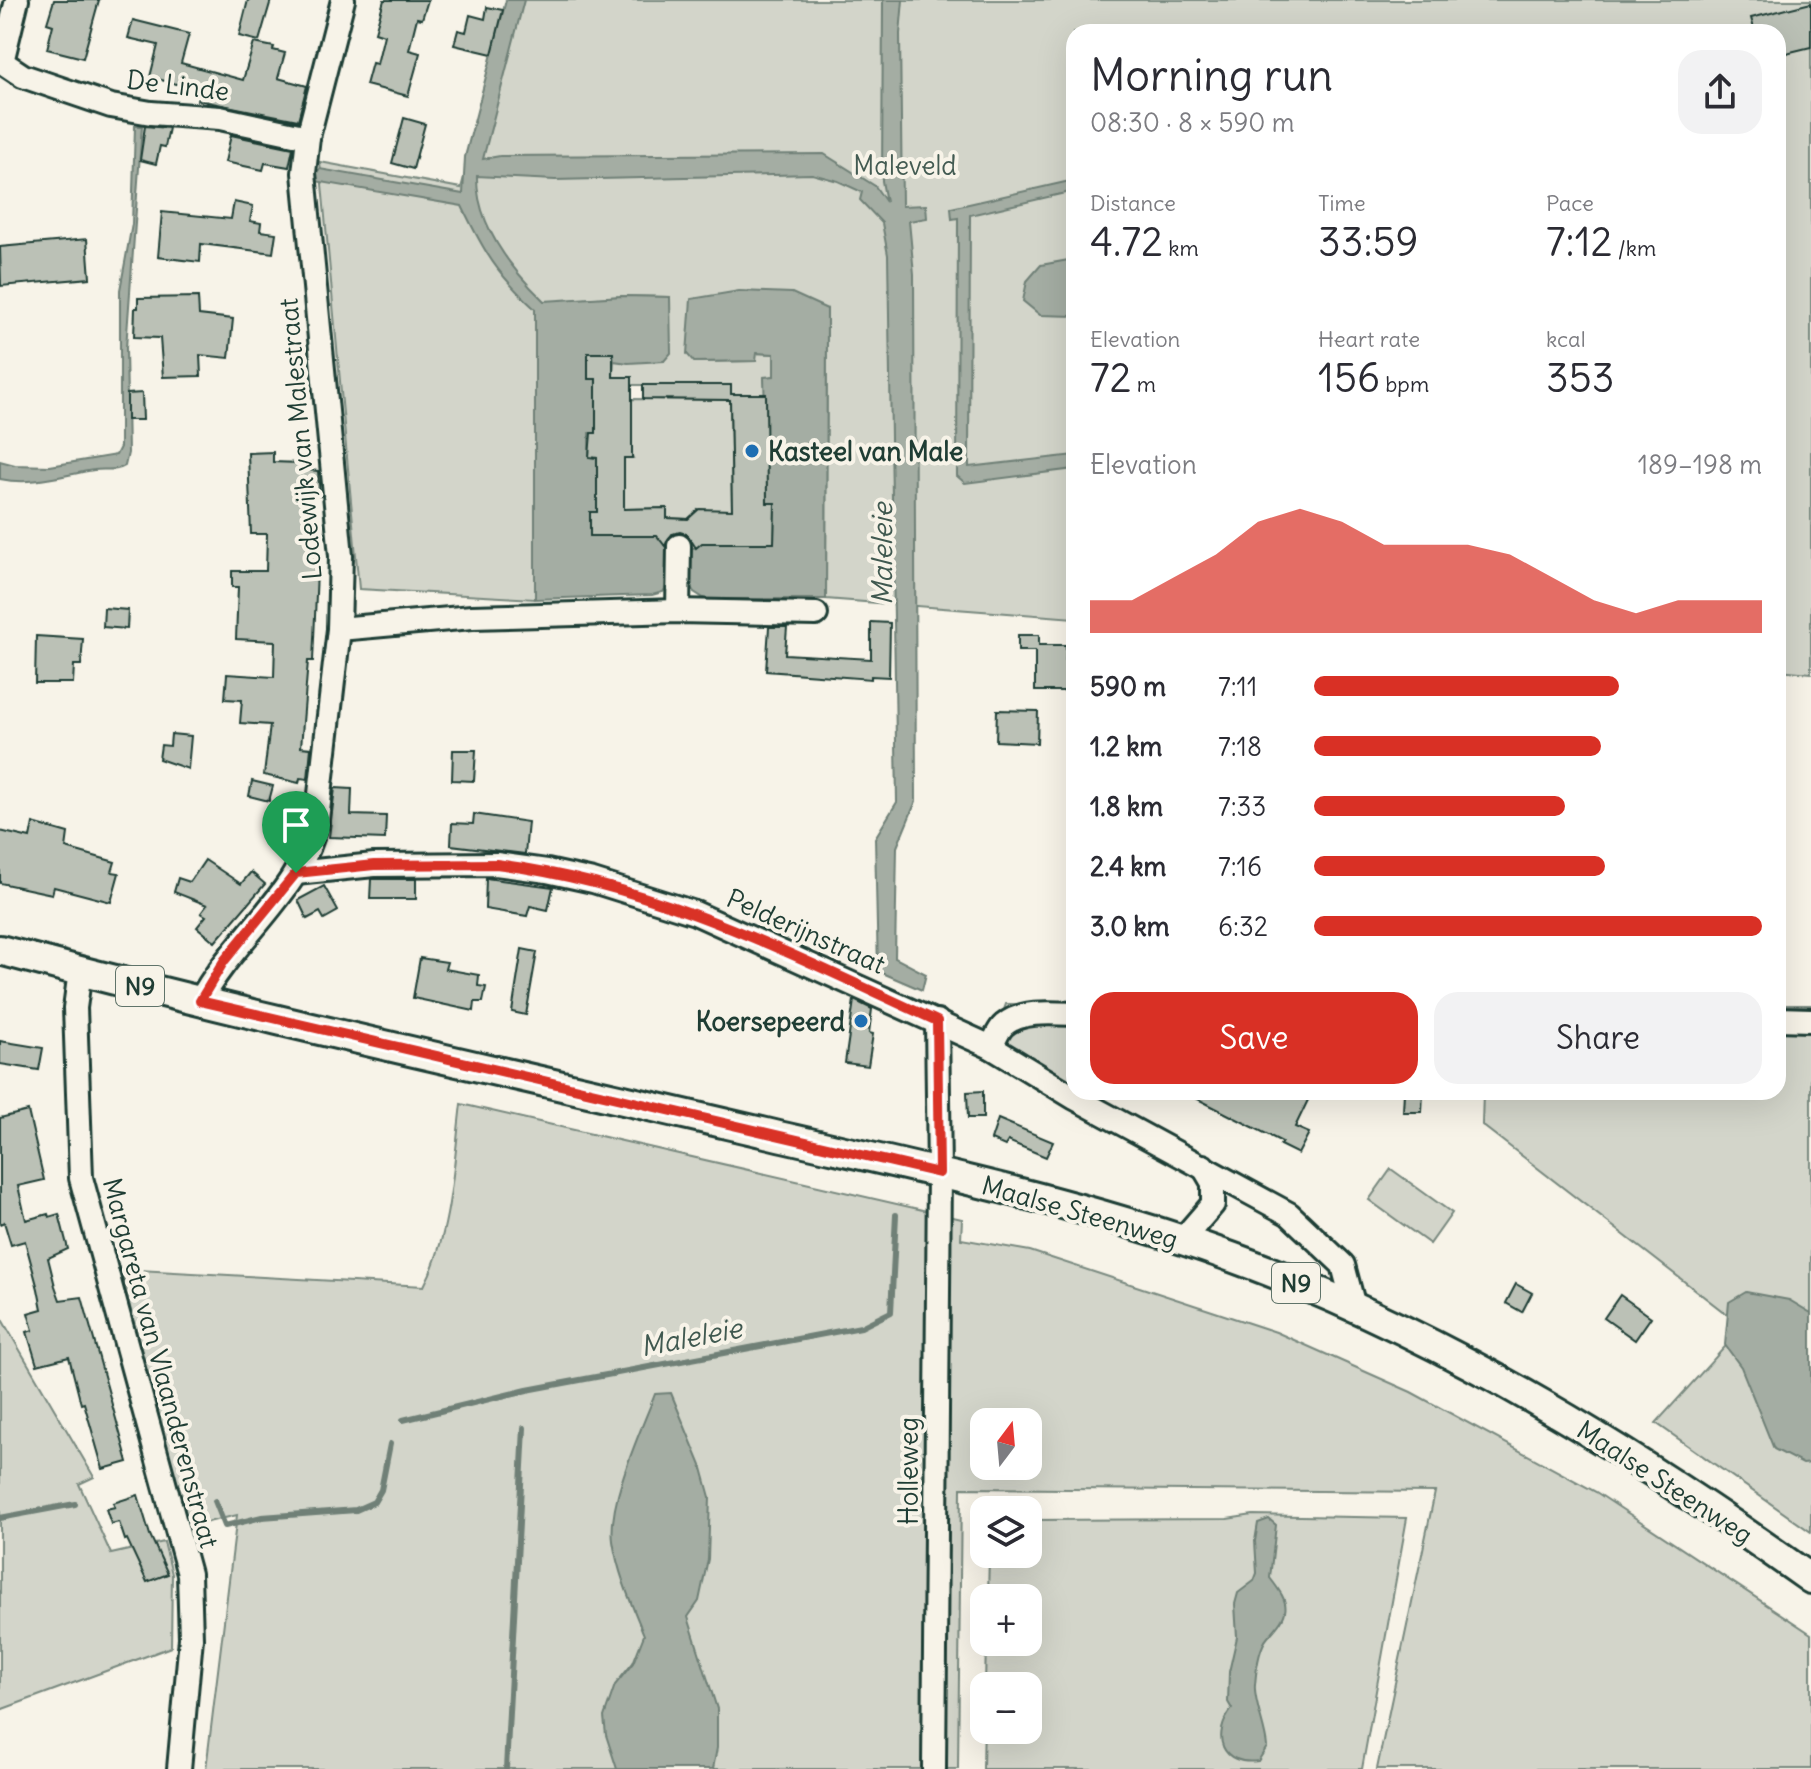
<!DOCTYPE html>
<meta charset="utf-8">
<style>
:root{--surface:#fff;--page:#f2f2f3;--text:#2b2b33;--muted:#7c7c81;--accent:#d93025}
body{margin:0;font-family:Delius,sans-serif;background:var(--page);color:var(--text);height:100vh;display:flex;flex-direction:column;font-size:30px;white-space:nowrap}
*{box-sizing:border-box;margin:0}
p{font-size:26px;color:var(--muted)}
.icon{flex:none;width:44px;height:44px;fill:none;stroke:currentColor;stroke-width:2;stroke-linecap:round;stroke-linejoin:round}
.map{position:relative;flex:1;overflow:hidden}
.drawer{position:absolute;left:1066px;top:24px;width:720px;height:1076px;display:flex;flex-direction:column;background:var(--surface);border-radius:24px;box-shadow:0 8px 32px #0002}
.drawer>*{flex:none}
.needle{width:52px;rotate:16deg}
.buttons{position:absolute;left:970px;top:1408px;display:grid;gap:16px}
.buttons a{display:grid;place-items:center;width:72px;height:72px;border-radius:16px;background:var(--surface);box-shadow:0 8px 32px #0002;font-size:40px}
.pin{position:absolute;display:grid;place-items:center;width:68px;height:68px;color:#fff;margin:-82px -34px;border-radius:50% 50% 50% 0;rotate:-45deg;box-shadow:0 0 8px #0007}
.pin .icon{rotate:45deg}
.round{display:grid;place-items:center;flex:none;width:84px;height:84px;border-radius:24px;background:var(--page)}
.summary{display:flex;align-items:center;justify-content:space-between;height:136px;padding:0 24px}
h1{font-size:44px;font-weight:600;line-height:60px}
.stats{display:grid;grid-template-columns:repeat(3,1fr);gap:12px;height:136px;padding:8px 24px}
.stats div{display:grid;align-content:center}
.stats b{font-size:40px;font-weight:600}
.stats small{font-size:22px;font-weight:400}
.stats p{font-size:22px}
.chart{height:224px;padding:16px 24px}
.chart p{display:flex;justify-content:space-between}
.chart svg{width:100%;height:144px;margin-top:8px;fill:var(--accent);opacity:.7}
.action{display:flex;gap:16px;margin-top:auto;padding:16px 24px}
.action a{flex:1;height:92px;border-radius:24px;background:var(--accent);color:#fff;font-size:32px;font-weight:600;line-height:92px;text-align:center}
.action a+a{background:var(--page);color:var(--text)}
ul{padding:0 24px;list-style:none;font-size:26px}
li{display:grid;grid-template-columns:128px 96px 1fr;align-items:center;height:60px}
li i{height:20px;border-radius:10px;background:var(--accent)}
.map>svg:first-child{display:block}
.green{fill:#d3d5ca;stroke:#79897f;stroke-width:2;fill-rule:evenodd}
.water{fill:#a4ada3;stroke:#6f8077;stroke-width:2}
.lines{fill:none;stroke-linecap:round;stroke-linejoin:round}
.stream{stroke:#6f8077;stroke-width:6}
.building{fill:#bbc1b6;stroke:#1f3d34;stroke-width:2}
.minor-casing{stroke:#1f3d34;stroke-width:28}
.major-casing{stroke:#1f3d34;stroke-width:34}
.minor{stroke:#f7f3e8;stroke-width:22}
.major{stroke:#f7f3e8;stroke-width:28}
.route-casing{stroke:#fff;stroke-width:16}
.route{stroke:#d93025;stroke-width:10}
.poi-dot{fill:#1f6fb2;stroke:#f7f3e8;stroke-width:3}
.labels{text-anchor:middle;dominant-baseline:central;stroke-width:8;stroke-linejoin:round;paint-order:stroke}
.shield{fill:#f7f3e8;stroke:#60746a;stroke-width:2}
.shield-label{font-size:24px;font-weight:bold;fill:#1f3d34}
.street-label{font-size:26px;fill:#1f3d34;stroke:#f7f3e8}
.park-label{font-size:26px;fill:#435b52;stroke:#f7f3e8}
.poi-label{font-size:26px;font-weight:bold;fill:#1f3d34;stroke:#f7f3e8;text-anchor:start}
.water-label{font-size:28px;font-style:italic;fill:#405950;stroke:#f7f3e8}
</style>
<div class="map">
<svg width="1811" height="1769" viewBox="0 0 1811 1769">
<rect width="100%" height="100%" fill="#f7f3e8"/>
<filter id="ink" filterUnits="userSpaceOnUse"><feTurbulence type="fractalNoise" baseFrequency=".0125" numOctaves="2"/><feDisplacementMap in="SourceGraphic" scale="16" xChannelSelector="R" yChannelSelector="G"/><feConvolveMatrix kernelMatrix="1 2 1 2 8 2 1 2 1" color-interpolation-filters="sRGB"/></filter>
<g filter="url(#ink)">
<!-- green -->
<g class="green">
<path d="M514,0H1811V673L1778,670V32H1074V618L826,599L827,309L688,354L695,362L756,361V353L774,354V376L764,378L766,394H731V385H632V377H613L614,361H664L670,297L623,296L544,302L535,309V599L359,589L320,162L461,188Z"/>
<path d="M632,399L730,400L732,510L693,515L690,519L667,518L666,508L624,509V458H633L631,454Z"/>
<path d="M1006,1004H1074V1092L991,1047Z"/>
<path d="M1778,1005H1811V1532L1656,1423L1743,1327L1482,1125L1483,1092H1778Z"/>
<path d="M461,1104L962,1219L961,1239L1030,1251L1276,1332L1411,1392L1596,1492L1811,1634V1769H1377L1435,1492L961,1488L958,1769H206L237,1515L187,1527L142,1358L121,1269L424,1286C451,1235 454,1161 461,1104ZM984,1422H1028V1466H984Z"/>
<path d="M1391,1169L1452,1213L1430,1244L1369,1200Z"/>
<path d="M0,1316L94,1477L79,1484L111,1554L164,1542L172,1574L171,1647L0,1710Z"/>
<path d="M1253,1515L1407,1518L1362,1769H983L984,1720V1730H1028V1686H985L986,1642H1028V1598H988L989,1554H1028V1520L1227,1519Z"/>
</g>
<!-- water -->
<g class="water">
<path d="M506,0H524L483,159L500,156L824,154L875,186L886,202L882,181L883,0H903L900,34L902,206L926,205L927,218L909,221L914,274L916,801L897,847L895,958L926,974L922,990L878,971L875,838L897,802L888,255L882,223L860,200L862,192L838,181L812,174L555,180L477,176C476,225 510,268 544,301L623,296L670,297L671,353L664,361L628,363L614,361L613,353L588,354V379H596V433H589V457L597,458V512H590V536H663L664,545L695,548L698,543H774L775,503H767L766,462H774L775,448H766L764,377L774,376V354L757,353L756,361L694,362L687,354L691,299L739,291L792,293L827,309L826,599H705L694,592L686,580L671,579L663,592L652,595L535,599V309C497,274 484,252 462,206L315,181L314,174L320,169L463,194L465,157Z"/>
<path d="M135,126H142L126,348L128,453L125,466C116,472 105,468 94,470C62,475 33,486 0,479V461L15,465L50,466L116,455L120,447V290L132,224Z"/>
<path d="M1074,180V191L970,215L969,467L1074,455V469L965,483L957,476L958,218L952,219L951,208Z"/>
<path d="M1074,259V316L1040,315L1023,301L1027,281L1041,265Z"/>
<path d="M1746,1292L1789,1300L1811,1313V1463L1803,1464L1774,1449L1741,1367L1725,1345L1729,1302Z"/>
<path d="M671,1393L702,1468L710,1497L708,1559L699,1601L688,1617L717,1709V1748L713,1769H617L606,1735L604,1717L615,1685L633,1663L644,1635C632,1605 618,1574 613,1541C608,1501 640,1433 655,1394Z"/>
<path d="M1269,1519L1276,1525L1270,1578C1291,1605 1291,1612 1268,1637C1259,1647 1256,1672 1255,1685C1253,1700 1266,1729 1267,1747L1258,1761C1221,1766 1211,1736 1232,1709L1228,1702L1229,1672L1237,1637L1235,1604L1238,1593L1254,1581L1257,1573L1255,1541L1258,1523Z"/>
</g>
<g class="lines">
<!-- stream -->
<g class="stream">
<path d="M403,1420L527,1390L861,1327L891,1312L896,1215"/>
<path d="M215,1501L225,1526L262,1517L356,1510L374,1502L381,1490L390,1444"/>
<path d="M0,1518L75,1504"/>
<path d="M506,1769L524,1428"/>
</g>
</g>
<!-- building -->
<g class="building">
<path d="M54,0H99L83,58L47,49L53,25L47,23Z"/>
<path d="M248,0H271L259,41L239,36Z"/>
<path d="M384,0H428L422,19L417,18L409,50L420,53L408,96L366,85L372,63L377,64L384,35L375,32Z"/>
<path d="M1811,3V47L1778,55V32H1755L1751,18Z"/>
<path d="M487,7L503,10L492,54L454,45L458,30L466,32L470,15L485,19Z"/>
<path d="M133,20L189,34L181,63L243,80L254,43L274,47L273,50L285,53L278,78L307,86L298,120L197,100L199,90L150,77L158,45L128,38Z"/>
<path d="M404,118L425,124L413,169L392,163Z"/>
<path d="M145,126L169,128L165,147L160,146L156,164L140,160Z"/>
<path d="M231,135L293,148L289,167L265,163L263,170L225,162Z"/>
<path d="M234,202L253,206L250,221L261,223L260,231L276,233L273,253L201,244L200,262L158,257L162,212L231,219Z"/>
<path d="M87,239L90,278L1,286L0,247Z"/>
<path d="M198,297L199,315L233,319L229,358L200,355L201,376L163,377L160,338L134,337L135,308H138V298Z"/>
<path d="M588,353H613V377H632V458H624V509L667,508V518L688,519L699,509L732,510L730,400L643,399V385H731V394H766L767,503H775L774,543H702L696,548L687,534L680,532L672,534L665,546L657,536H590V512H597V458L589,457L591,433H596V379H588Z"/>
<path d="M142,393L143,420H127V394Z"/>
<path d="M273,452V462L299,463V469L318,471L320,496H311L309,548L318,549L313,661H308L301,747L311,748L308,779L300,778L299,783L264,775L270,725L240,723L242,700L225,699L227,674L274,677L275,641L236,639L238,587H232V571H266L267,534H251L248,453Z"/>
<path d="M104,608L128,610L127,629L103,627Z"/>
<path d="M871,622L890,623L889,677L871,676V679L766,671L769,627H787L785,654L871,659Z"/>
<path d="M1018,635H1039V645H1066L1065,691H1035V651H1018Z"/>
<path d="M36,636L83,639L81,665H74L73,683H35Z"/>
<path d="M997,710L1038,711L1037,743L996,741Z"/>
<path d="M171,734L191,736L188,769L159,759L161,745L170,746Z"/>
<path d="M453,750H476L474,781L452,780Z"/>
<path d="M252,781L273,786L269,801L249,796Z"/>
<path d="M335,788L352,789L351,815L386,816L385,839L329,837Z"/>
<path d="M474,814L528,822L525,854L451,845L452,823L473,824Z"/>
<path d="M33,823L68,833L66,848L115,862L112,872L119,873L111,902L54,887L52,894L0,883V831L30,838Z"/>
<path d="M205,860L241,884L251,872L265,884L215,942L197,927L206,916L201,913L207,905L174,892L178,878L190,882Z"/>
<path d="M486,878L553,887L548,910L530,906L527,916L485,909Z"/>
<path d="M371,879H416V899H370Z"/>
<path d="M324,886L338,911L324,919L320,912L307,919L298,900Z"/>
<path d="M522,949L537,952L526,1015L512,1012Z"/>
<path d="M420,958L447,962L445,969L479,975L478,986L486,987L483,1002H475L474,1011L413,998Z"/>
<path d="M854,1000L872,1009L869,1033L873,1034L868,1066L845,1063Z"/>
<path d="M0,1041L43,1048L39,1070L0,1064Z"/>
<path d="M983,1091V1118H968L967,1092Z"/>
<path d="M1184,1092H1307L1305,1096L1309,1098L1295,1127L1309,1133L1298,1154L1280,1145L1282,1142Z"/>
<path d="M1404,1092H1423L1422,1112H1403Z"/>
<path d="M28,1111L44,1180L18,1186L26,1220L48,1214L49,1217L59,1214L68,1249L48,1258L55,1286L60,1300L82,1297L128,1462L103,1469L84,1403L81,1404L69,1357L37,1365L27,1332L33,1330L28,1313L42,1309L38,1289L25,1241L11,1245L4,1222L0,1224V1118Z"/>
<path d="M998,1119L1053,1142L1046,1157L1008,1141L1005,1146L991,1140Z"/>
<path d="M1516,1284L1532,1293L1522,1312L1506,1303Z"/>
<path d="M1620,1295L1651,1317L1635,1340L1604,1318Z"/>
<path d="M138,1495L150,1535L168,1574L147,1582L127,1539L125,1540L119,1522L111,1524L106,1509L115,1507L113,1503Z"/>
</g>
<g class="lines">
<!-- minor casing -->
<g class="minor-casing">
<g id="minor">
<path d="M2,62L23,76L111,106L151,113L220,118L308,137"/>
<path d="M2,62L17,0"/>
<path d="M678,611L679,546"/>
<path d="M339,629L472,617L678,611L816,614"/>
<path d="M296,873L374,865L496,864L547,871L593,881L695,913L991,1047L1075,1098L1289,1214L1343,1265L1354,1307"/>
<path d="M80,971L75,1008L81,1178L189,1574L191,1638L179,1769"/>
<path d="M200,1001C233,938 303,891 317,820L339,629L341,556L304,173L308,137L343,0"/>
<path d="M1778,1019L1811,1020"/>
<path d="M991,1047C995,1040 998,1030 1004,1025C1021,1010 1053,1013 1074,1014"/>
<path d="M1182,1240L1213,1204V1183L1203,1166"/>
<path d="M934,1769L939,1173L937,1021"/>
</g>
</g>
<!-- major casing -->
<g class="major-casing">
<path id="major" d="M0,950C253,1018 510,1073 766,1133C929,1171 1096,1205 1253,1265C1453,1341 1637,1455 1811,1579"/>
</g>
<!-- minor -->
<use href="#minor" class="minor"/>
<!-- major -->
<use href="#major" class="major"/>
</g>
</g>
<g class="lines" filter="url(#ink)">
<!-- route casing -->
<g class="route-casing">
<path id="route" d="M496,864C659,885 790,954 937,1021L939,1173L200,1001L224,961L296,873L374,865Z"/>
</g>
<!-- route -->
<use href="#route" class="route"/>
</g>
<!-- markers -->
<g class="poi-dot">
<circle cx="752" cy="451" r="8"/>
<circle cx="861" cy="1021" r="8"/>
</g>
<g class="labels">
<!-- shield labels -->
<g class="shield">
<rect x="116" y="966" width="48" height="40" rx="6"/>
<rect x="1272" y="1263" width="48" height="40" rx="6"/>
</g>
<g class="shield-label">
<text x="140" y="986">N9</text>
<text x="1296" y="1283">N9</text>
</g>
<!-- street labels -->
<g class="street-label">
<text transform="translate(178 85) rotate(7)">De Linde</text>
<text transform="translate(300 439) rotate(-95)">Lodewijk van Malestraat</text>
<text transform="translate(806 931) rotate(24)">Pelderijnstraat</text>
<text transform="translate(1080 1212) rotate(16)">Maalse Steenweg</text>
<text transform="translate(161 1363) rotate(75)">Margareta van Vlaanderenstraat</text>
<text transform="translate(908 1471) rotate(-90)">Holleweg</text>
<text transform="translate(1665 1482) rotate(33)">Maalse Steenweg</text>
</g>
<!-- park labels -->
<g class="park-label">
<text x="905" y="165">Maleveld</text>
</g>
<!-- poi labels -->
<g class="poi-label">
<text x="768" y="451">Kasteel van Male</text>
<text x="845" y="1021" text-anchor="end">Koersepeerd</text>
</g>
<!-- water labels -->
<g class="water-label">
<text transform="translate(882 554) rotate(-90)">Maleleie</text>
<text transform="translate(691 1337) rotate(-11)">Maleleie</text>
</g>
</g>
</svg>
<div class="buttons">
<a><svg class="needle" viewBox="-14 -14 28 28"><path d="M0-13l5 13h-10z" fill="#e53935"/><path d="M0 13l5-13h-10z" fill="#7c7c81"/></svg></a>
<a><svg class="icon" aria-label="layers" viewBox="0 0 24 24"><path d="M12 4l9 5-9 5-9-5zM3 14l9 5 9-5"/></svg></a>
<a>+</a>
<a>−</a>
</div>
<div class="pin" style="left:296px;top:873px;background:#1e9e55"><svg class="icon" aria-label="arrive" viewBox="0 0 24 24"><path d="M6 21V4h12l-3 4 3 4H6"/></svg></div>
<section class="drawer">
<div class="summary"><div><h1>Morning run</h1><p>08:30 · 8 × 590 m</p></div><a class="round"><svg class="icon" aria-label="share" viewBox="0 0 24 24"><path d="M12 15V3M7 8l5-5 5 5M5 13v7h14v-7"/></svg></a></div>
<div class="stats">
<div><p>Distance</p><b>4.72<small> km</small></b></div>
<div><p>Time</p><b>33:59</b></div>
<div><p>Pace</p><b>7:12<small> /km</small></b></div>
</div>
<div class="stats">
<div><p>Elevation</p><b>72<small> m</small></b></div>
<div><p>Heart rate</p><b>156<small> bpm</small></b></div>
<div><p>kcal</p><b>353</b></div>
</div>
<div class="chart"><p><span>Elevation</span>189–198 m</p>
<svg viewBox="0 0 160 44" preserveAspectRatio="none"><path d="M0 44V34L10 34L20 27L30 20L40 10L50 6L60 10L70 17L80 17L90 17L100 20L110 27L120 34L130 38L140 34L150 34L160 34V44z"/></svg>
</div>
<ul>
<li><b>590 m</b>7:11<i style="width:68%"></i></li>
<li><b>1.2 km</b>7:18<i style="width:64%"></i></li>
<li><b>1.8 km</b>7:33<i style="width:56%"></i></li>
<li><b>2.4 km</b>7:16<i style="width:65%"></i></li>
<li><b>3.0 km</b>6:32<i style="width:100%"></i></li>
</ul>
<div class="action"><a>Save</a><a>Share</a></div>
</section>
</div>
